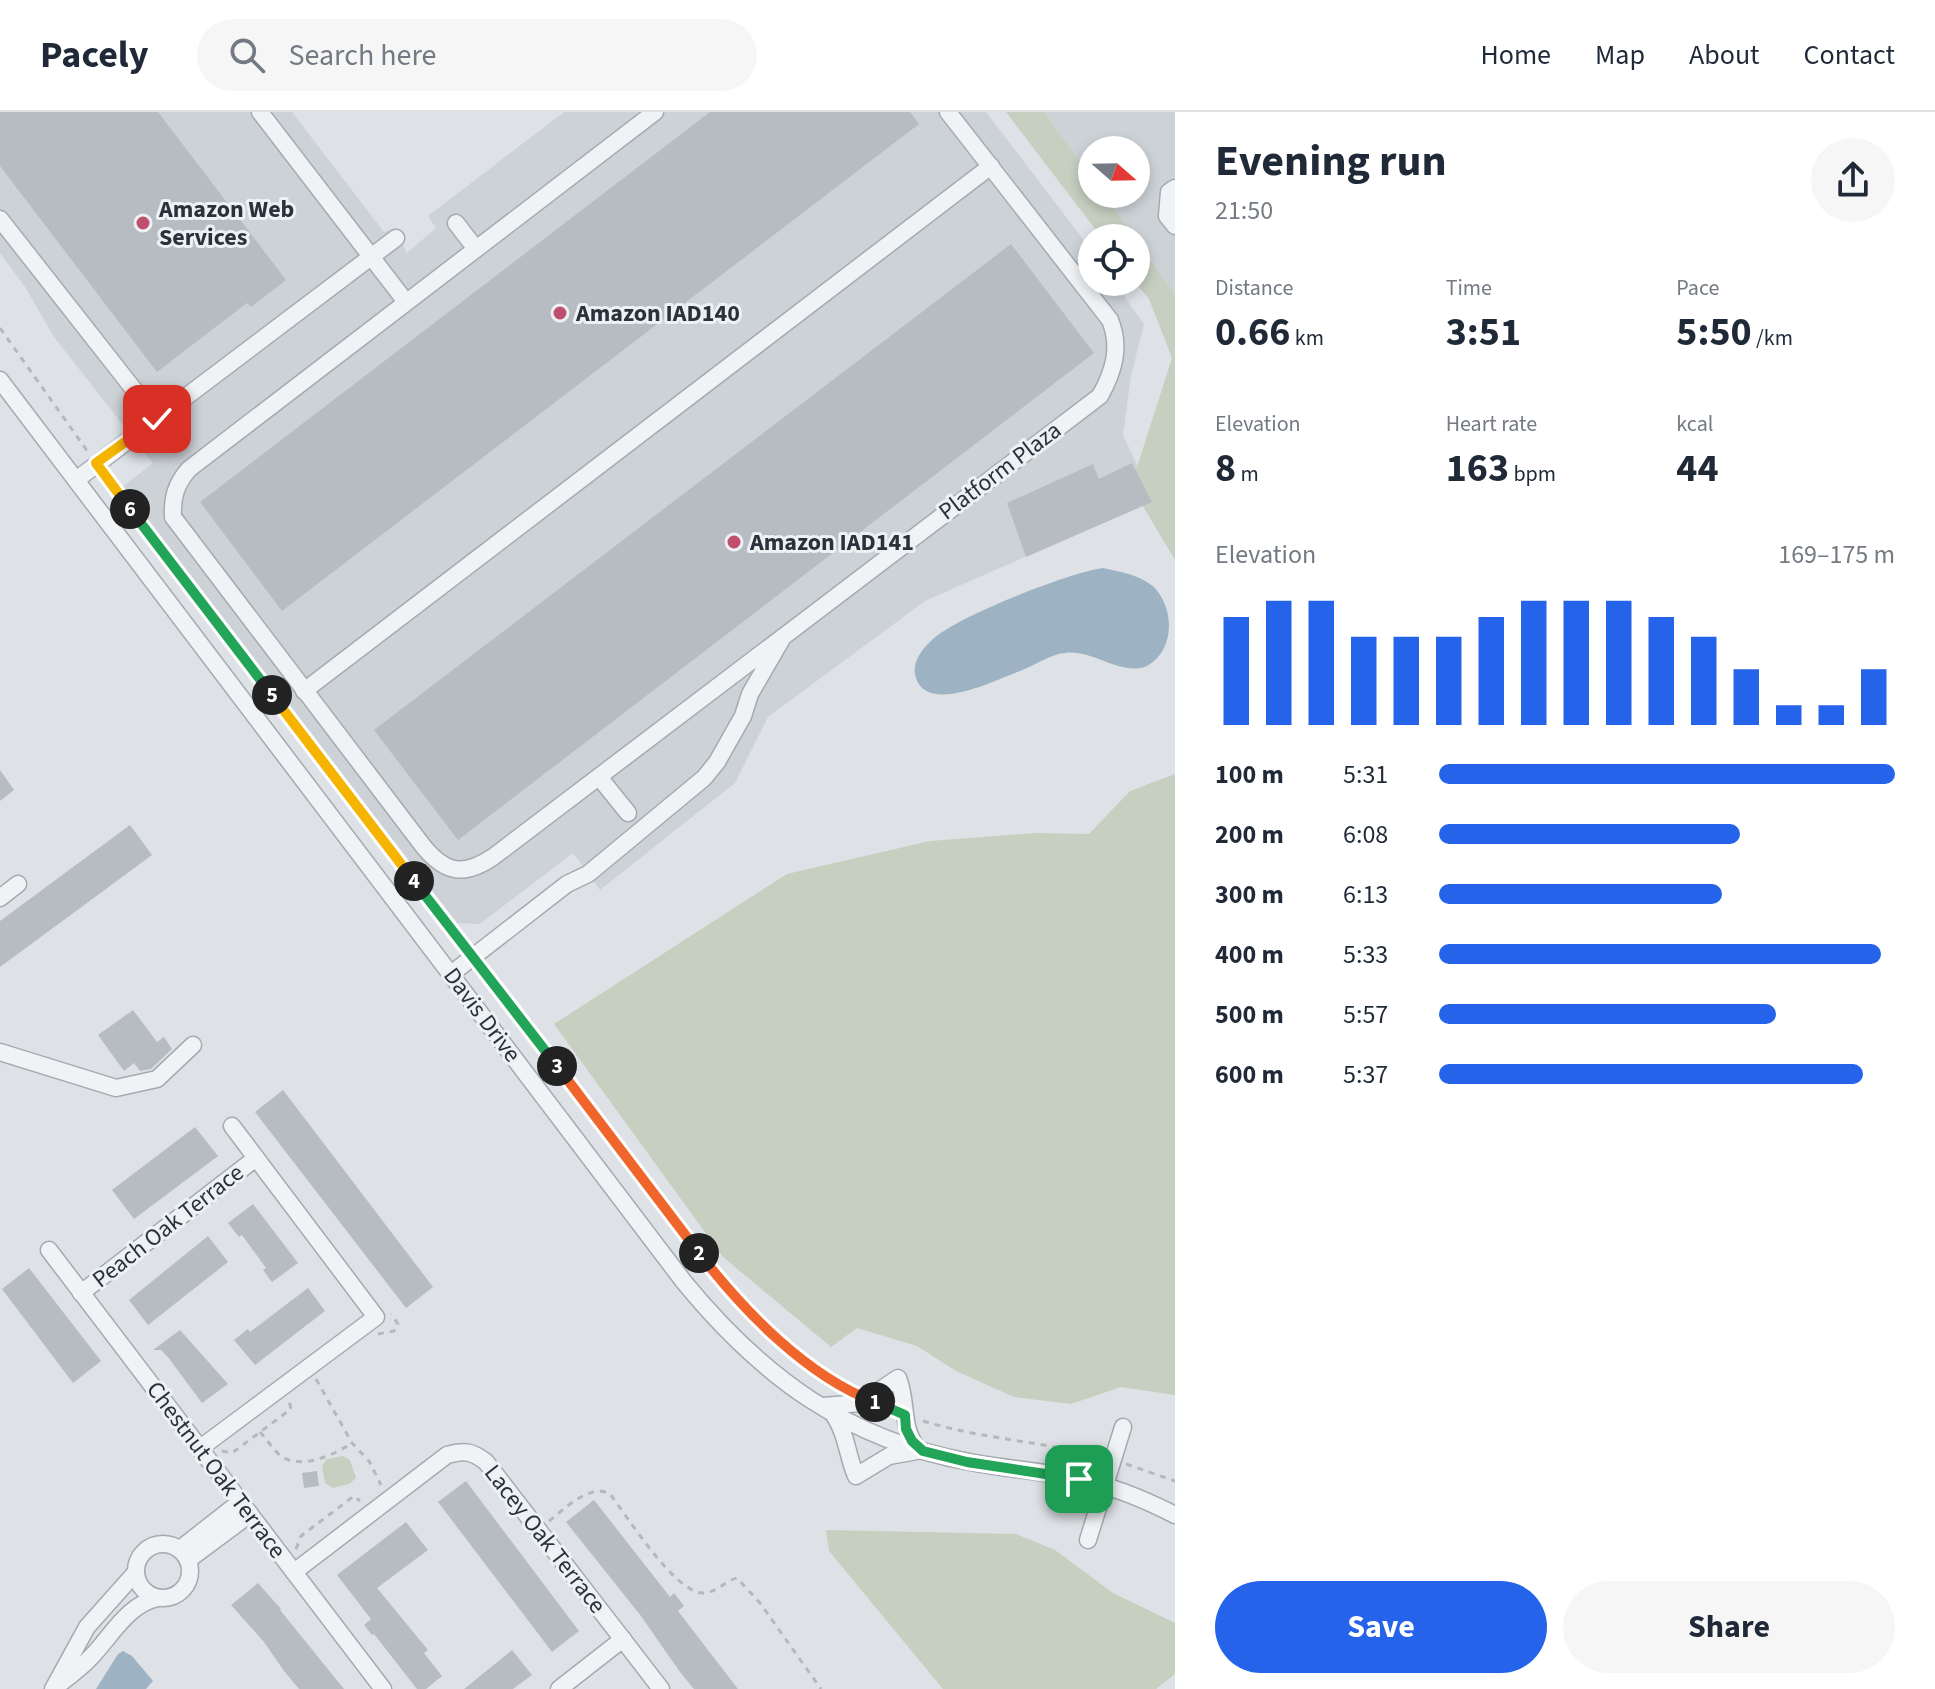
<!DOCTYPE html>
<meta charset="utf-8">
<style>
:root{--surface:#fff;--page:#f6f6f7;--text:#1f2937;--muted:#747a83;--line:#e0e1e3;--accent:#2563eb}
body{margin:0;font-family:"Source Sans 3",sans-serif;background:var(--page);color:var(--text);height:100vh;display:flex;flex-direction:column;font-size:30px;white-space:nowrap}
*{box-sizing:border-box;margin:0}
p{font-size:26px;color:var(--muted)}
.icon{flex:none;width:44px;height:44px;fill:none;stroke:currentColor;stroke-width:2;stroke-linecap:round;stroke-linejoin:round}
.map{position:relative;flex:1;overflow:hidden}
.details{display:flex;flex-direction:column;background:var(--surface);width:760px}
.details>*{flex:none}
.needle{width:52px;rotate:110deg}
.controls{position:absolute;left:1078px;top:24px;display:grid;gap:16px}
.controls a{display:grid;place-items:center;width:72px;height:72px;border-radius:50%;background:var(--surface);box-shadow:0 4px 12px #0003;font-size:40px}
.pin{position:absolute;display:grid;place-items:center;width:68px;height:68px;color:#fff;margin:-34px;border-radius:16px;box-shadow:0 4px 12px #0006}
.km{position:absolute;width:40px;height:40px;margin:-20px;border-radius:50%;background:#222;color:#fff;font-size:22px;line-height:40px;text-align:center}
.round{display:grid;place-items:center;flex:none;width:84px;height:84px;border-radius:42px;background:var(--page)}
.summary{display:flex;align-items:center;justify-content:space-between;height:136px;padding:0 40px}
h1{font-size:44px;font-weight:700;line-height:60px}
.stats{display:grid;grid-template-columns:repeat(3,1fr);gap:12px;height:136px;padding:8px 40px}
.stats div{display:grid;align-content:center}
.stats b{font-size:40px;font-weight:700}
.stats small{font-size:22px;font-weight:400}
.stats p{font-size:22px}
.chart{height:224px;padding:16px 40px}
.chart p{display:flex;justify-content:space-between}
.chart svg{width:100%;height:144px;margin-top:8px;stroke:var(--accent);stroke-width:6}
.button{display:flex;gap:16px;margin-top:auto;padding:16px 40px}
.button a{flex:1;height:92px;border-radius:48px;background:var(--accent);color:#fff;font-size:32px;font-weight:700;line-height:92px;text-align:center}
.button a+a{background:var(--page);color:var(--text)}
ul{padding:0 40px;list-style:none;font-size:26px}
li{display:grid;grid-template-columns:128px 96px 1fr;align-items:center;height:60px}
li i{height:20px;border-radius:10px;background:var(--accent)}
header{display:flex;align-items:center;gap:48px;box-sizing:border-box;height:112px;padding:0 40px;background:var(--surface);border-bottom:2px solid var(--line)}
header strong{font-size:38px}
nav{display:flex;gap:44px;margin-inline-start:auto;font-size:28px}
.search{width:560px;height:72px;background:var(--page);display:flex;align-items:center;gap:20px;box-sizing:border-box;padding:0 28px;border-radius:44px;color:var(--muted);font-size:30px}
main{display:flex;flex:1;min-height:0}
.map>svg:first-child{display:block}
.built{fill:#cdd2d7}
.green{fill:#c6cfc0}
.water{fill:#9db3c3}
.building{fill:#b6bcc2}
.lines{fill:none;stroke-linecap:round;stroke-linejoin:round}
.minor-casing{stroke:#a4aaaf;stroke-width:19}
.path{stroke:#b4b9bd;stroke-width:3;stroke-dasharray:6 6;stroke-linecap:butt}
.minor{stroke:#f0f3f5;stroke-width:16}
.split-1-casing{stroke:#fff;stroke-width:16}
.split-2-casing{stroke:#fff;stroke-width:16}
.split-3-casing{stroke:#fff;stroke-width:16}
.split-4-casing{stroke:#fff;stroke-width:16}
.split-5-casing{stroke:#fff;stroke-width:16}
.split-6-casing{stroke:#fff;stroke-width:16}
.split-7-casing{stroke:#fff;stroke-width:16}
.split-1{stroke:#22a559;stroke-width:10}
.split-2{stroke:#f0652b;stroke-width:10}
.split-3{stroke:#f0652b;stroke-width:10}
.split-4{stroke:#22a559;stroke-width:10}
.split-5{stroke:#f5b400;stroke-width:10}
.split-6{stroke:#22a559;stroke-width:10}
.split-7{stroke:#f5b400;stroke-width:10}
.poi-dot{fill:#c04f6d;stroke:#edf1f4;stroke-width:3}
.labels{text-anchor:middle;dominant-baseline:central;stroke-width:6;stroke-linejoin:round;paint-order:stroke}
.poi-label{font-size:24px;font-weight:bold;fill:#29323b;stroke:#edf1f4;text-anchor:start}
.street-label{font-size:24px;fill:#29323b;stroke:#edf1f4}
</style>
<header>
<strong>Pacely</strong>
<div class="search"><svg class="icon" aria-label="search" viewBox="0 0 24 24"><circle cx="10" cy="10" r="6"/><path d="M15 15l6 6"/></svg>Search here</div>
<nav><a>Home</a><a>Map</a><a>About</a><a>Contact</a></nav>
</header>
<main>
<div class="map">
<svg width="1175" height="1577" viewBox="0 0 1175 1577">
<rect width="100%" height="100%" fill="#dee2e6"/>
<!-- built -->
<g class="built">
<path d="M0,0H292L384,120L394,116L407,141L436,116L428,104L564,0H986L1092,139V170H1114L1144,212L1131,264L1123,323L1154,388L925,489L768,605L735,671L600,778L573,741L480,812L457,811L121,376L153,351L54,225L25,175L0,141Z"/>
<path d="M1044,0H1175V182L1103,82H1136V38H1092V66Z"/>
</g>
<!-- green -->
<g class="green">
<path d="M1006,0H1044L1092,66V82H1103L1135,126H1102Z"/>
<path d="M1136,128L1175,182V448L1131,374L1172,246L1149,187L1135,170Z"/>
<path d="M1175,662V1283L1121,1275L1071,1292L1014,1285L956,1259L917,1234L857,1216L831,1235L723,1145L554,912L787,762L930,729L1036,721L1089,722L1130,679Z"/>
<path d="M343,1344L350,1348L356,1366L349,1372L333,1376L325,1371L322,1354L327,1347Z"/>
<path d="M826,1418L1016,1422L1055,1438L1113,1481L1175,1511V1562L1156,1577H943L829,1439Z"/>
</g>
<!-- water -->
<g class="water">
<path d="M1103,456C1121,460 1140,463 1154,475C1175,497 1175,539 1147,554C1121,565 1093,537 1065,541C1051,542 1034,554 1020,559C998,567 928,603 916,566C911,552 921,538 931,529C953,506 1070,460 1103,456Z"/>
<path d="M123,1539L132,1544L153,1569L146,1577H96L118,1542Z"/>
</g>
<!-- building -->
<g class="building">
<path d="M0,0H158L286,168L251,195L247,191L157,260L0,54Z"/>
<path d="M710,0H910L919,12L282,499L200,390Z"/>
<path d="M1011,132L1094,241L458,728L374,618Z"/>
<path d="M1132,351L1152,390L1026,445L1007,391L1093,352L1099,367Z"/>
<path d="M0,658L14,678L0,689Z"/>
<path d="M130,713L152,743L0,855V809Z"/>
<path d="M133,898L157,930L164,925L172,937L151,957L140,959L134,951L124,959L98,923Z"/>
<path d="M283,978L433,1175L406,1196L255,1000Z"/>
<path d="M195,1015L218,1044L134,1107L112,1078Z"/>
<path d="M253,1092L298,1151L272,1170L263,1158L266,1156L242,1123L239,1125L228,1111Z"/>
<path d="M208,1124L228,1150L148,1213L129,1188Z"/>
<path d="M29,1156L101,1249L73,1271L2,1177Z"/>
<path d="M308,1176L325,1199L255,1253L234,1228L248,1217L250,1220Z"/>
<path d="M180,1218L228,1272L202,1291L168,1245L161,1238H153Z"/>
<path d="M317,1359L319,1374L304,1376L302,1361Z"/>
<path d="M466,1369L579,1519L552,1540L438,1390Z"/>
<path d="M594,1388L670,1485L674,1481L684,1494L678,1499L738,1577H694L680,1560L641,1504L566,1410Z"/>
<path d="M406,1410L428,1438L377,1476L428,1538L424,1541L442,1564L426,1577H417L374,1522L372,1523L364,1513L371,1507L337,1463Z"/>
<path d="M258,1471L281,1497L280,1498L344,1577H299L284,1559L264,1530L231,1493Z"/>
<path d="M512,1538L532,1563L513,1577H464Z"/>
</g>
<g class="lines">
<!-- minor casing -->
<g class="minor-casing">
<g id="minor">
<path d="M260,0L406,190"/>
<path d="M655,0L189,357C176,372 172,385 173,405L423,734C445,761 463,765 493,745L783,525"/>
<path d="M1175,76L1169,80L1167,104L1175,114"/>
<path d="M0,107L157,307"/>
<path d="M456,111L476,137"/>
<path d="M0,268L684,1170C762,1265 847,1328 970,1350C1006,1357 1043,1359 1078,1367C1112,1374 1144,1387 1175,1403"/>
<path d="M76,368L396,126"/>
<path d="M304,579L991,54"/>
<path d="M599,665L628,701"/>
<path d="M0,786L18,772"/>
<path d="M451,862L567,772L588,762L704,666L717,650L743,604L750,582L783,525L1100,284C1114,259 1121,235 1110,208L948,0"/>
<path d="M0,940L116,976L157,967L193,933"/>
<path d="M49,1138L383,1577"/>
<path d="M81,1181L256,1046"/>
<path d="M823,1294L861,1291L898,1266C908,1290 900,1315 918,1337"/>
<path d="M834,1303C847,1323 847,1343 856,1364L889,1344L917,1339"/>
<path d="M199,1337L376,1205L232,1014"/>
<path d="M1088,1428L1123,1315"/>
<circle cx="163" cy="1459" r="27"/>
<path d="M180,1437L240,1390"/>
<path d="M188,1448L250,1402"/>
<path d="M294,1460L447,1343C464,1338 472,1339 486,1350L661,1577"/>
<path d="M58,1573C70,1564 82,1555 92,1544C112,1523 128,1492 158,1486"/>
<path d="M53,1577L87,1515L136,1460"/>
<path d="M559,1577L623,1527"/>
</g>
</g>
<!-- path -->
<g class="path">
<path d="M0,216L88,340"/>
<path d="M107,366L464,833"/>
<path d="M483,858L731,1181L782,1231L846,1276"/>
<path d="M378,1222L394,1219L398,1212L391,1202"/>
<path d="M316,1267L352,1331L369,1349L381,1373"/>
<path d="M923,1309C981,1327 1041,1329 1099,1345"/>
<path d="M260,1320C267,1327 273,1338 281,1344C302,1358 334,1343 352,1331"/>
<path d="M222,1339L232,1341L291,1297L289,1289"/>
<path d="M1126,1352L1175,1369"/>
<path d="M549,1409C565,1397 589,1371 610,1382C627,1404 675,1481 703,1481C716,1481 725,1469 737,1466L760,1491L821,1577"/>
<path d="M296,1437L301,1424L354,1384L360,1389"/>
</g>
<!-- minor -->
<use href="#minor" class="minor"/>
</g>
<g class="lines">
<!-- split-1 casing -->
<g class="split-1-casing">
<path id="split-1" d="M875,1290L905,1303L906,1317L912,1329L923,1339L967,1350L1079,1367"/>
</g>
<!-- split-2 casing -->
<g class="split-2-casing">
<path id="split-2" d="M699,1141C743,1198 806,1264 875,1290"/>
</g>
<!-- split-3 casing -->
<g class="split-3-casing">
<path id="split-3" d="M557,954L699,1141"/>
</g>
<!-- split-4 casing -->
<g class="split-4-casing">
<path id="split-4" d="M414,769L557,954"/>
</g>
<!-- split-5 casing -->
<g class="split-5-casing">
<path id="split-5" d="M272,583L414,769"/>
</g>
<!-- split-6 casing -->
<g class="split-6-casing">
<path id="split-6" d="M130,397L272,583"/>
</g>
<!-- split-7 casing -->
<g class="split-7-casing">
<path id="split-7" d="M130,397L96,351L157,307"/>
</g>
<!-- split-1 -->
<use href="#split-1" class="split-1"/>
<!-- split-2 -->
<use href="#split-2" class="split-2"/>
<!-- split-3 -->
<use href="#split-3" class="split-3"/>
<!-- split-4 -->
<use href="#split-4" class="split-4"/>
<!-- split-5 -->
<use href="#split-5" class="split-5"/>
<!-- split-6 -->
<use href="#split-6" class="split-6"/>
<!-- split-7 -->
<use href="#split-7" class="split-7"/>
</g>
<!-- markers -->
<g class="poi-dot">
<circle cx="143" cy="111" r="8"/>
<circle cx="560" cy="201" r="8"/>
<circle cx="734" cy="430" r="8"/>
</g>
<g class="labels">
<!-- poi labels -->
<g class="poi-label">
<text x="159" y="97">Amazon Web<tspan x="159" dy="28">Services</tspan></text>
<text x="576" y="201">Amazon IAD140</text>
<text x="750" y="430">Amazon IAD141</text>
</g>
<!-- street labels -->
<g class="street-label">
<text transform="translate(1000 359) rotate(-37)">Platform Plaza</text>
<text transform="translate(482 903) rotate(53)">Davis Drive</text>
<text transform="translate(168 1114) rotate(-38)">Peach Oak Terrace</text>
<text transform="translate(216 1358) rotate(53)">Chestnut Oak Terrace</text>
<text transform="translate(545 1427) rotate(52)">Lacey Oak Terrace</text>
</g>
</g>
</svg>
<div class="controls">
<a><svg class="needle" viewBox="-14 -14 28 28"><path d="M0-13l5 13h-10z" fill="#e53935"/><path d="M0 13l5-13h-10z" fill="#747a83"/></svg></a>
<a><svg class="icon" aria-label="locate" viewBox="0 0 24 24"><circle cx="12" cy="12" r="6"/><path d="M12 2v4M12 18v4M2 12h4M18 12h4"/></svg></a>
</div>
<div class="pin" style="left:1079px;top:1367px;background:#1e9e55"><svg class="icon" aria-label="arrive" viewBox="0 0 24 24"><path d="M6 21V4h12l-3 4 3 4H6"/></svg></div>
<div class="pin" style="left:157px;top:307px;background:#d93025"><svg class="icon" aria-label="check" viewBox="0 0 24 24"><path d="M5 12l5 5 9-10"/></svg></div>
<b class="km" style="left:875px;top:1290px">1</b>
<b class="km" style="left:699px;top:1141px">2</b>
<b class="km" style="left:557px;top:954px">3</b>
<b class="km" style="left:414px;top:769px">4</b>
<b class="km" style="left:272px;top:583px">5</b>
<b class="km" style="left:130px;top:397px">6</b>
</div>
<section class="details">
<div class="summary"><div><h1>Evening run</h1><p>21:50</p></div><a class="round"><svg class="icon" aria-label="share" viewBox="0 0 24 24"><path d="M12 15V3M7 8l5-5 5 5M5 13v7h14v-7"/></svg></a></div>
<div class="stats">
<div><p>Distance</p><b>0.66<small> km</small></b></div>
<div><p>Time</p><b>3:51</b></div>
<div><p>Pace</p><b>5:50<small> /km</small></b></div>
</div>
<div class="stats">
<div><p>Elevation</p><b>8<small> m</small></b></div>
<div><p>Heart rate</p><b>163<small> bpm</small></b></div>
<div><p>kcal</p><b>44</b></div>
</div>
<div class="chart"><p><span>Elevation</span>169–175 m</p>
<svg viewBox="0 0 160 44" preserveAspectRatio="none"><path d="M5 44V11M15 44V6M25 44V6M35 44V17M45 44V17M55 44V17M65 44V11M75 44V6M85 44V6M95 44V6M105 44V11M115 44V17M125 44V27M135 44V38M145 44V38M155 44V27"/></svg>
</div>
<ul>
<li><b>100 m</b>5:31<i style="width:100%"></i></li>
<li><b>200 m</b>6:08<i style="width:66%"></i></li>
<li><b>300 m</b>6:13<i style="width:62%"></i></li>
<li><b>400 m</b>5:33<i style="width:97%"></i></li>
<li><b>500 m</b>5:57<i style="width:74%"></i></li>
<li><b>600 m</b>5:37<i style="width:93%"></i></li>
</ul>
<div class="button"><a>Save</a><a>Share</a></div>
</section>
</main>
